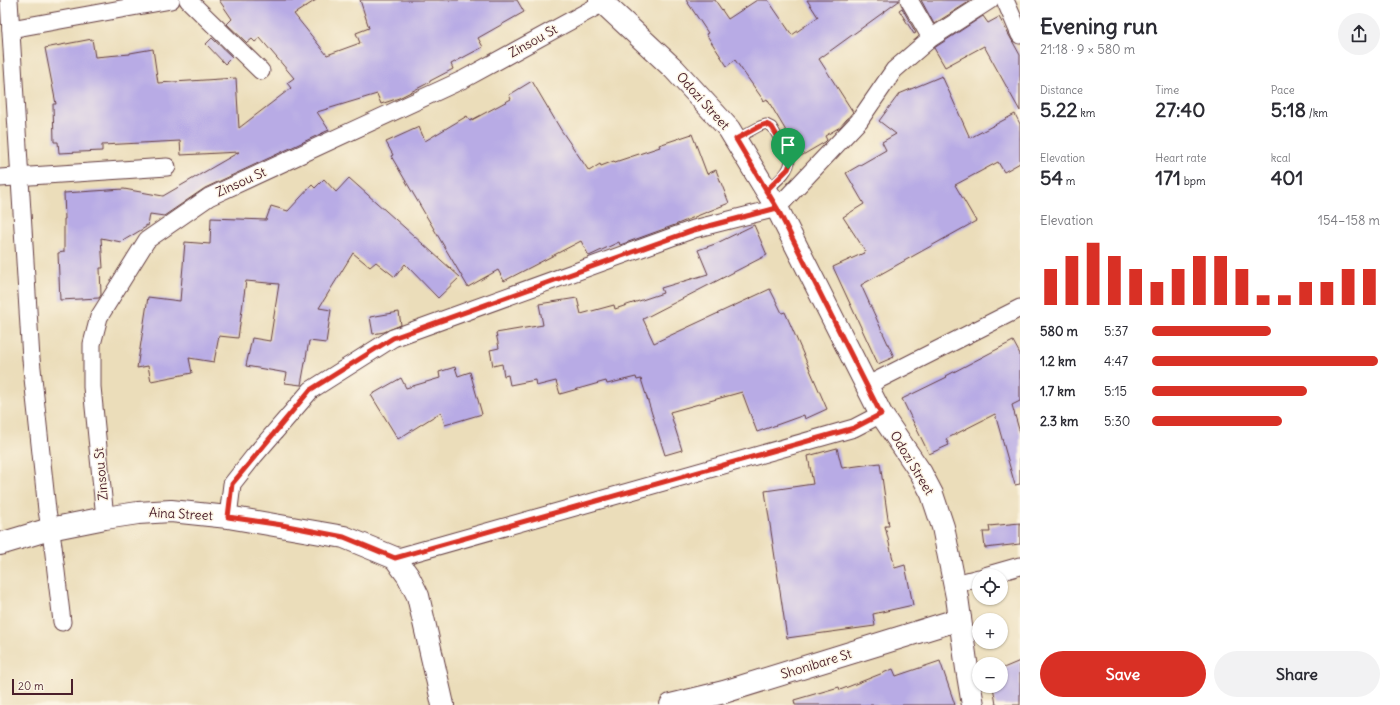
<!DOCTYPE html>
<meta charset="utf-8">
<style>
:root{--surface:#fff;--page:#f2f2f3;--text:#2b2b33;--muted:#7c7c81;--accent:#d93025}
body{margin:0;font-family:Delius,sans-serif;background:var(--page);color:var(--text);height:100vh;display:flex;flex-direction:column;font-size:15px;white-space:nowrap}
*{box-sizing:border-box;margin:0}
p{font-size:13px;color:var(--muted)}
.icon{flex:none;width:22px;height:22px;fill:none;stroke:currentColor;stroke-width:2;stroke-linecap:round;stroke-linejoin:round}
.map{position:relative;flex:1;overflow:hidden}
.sheet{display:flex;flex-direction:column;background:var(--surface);width:380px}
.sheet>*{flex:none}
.fabs{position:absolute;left:972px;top:569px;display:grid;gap:8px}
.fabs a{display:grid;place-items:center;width:36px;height:36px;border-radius:50%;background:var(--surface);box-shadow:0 1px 3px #0004;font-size:20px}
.scale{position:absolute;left:12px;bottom:10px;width:61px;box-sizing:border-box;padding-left:4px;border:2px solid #4a1f2b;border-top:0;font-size:11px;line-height:14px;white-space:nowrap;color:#4a1f2b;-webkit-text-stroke:3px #fcf5e5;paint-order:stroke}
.pin{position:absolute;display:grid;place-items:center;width:34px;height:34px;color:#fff;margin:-41px -17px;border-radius:50% 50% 50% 0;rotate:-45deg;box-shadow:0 0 4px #0007}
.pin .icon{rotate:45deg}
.round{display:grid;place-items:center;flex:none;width:42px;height:42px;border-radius:21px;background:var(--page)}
.head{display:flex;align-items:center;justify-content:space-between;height:68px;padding:0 20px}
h1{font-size:22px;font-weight:700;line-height:30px}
.metrics{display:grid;grid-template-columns:repeat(3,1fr);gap:6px;height:68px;padding:4px 20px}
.metrics div{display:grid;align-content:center}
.metrics b{font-size:20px;font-weight:700}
.metrics small{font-size:11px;font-weight:400}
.metrics p{font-size:11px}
.chart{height:112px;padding:8px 20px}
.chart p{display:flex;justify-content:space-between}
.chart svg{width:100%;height:72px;margin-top:4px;stroke:var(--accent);stroke-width:6}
.cta{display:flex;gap:8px;margin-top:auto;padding:8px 20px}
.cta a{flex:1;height:46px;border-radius:24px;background:var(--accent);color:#fff;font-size:16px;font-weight:700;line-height:46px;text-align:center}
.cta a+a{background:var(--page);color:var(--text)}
ul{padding:0 20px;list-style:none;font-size:13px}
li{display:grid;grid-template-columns:64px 48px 1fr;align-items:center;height:30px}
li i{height:10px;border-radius:5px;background:var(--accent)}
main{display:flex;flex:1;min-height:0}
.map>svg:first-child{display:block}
.building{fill:#b8abe5}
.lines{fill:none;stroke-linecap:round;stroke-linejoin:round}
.lane-casing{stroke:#623c40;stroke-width:11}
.street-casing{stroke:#623c40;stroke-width:19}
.secondary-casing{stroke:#623c40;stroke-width:24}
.lane{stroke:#fff;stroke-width:9}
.street{stroke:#fff;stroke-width:17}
.secondary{stroke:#fff;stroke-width:22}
.route-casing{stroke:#fff;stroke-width:8}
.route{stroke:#d93025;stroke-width:5}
.labels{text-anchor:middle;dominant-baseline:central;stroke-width:3;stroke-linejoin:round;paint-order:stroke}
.street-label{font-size:13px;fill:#4a1f2b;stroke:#fcf5e5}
</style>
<main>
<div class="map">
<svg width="1020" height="705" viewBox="0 0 1020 705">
<rect width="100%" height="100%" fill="#fcf5e5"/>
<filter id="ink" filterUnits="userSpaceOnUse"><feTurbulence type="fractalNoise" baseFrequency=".025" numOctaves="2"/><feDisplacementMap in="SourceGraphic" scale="8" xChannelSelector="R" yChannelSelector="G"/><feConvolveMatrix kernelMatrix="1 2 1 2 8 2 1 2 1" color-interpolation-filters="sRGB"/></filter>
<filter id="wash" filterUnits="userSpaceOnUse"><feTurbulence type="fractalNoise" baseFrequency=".012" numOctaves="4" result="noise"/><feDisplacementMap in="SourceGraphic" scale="16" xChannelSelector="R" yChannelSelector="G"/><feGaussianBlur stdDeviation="0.9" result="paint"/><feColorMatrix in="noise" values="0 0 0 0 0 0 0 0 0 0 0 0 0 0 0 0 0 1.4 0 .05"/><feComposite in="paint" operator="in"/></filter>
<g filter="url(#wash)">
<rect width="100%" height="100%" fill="#ebddba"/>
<g id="blocks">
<!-- building -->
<g class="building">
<path d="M219,0H316L294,14L327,55L360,43L356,33L369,28L360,0H517L524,12L478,38L483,47L451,64L453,69L430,81V82L399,98L381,104L377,94L317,112L329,130L205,188L164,216L150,214L148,226L146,225V227L121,242L101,238L103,268H100L101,295L99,298L60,300L58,253L64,252V219H65L64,193L124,189L163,196L239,152L181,155L180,141L102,145V151L59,153L58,142H54L53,104H56L45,48L92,39L95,57L130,54V53L153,49L158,83L236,78L239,128L291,88L287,83L294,78L260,38L255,42L252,39L247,43L227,24L232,19Z"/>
<path d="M686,0H715L728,19L757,0H768L792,35L818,17L807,0H899V1L819,59L853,112L840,127L825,136L827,140L825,142L801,156L767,99L764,101L735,60L727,66L706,34L708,33Z"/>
<path d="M921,0H972L934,24Z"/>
<path d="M902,8L916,33L914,34L899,10Z"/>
<path d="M983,16L988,23L999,17L1020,55V111L984,46L945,67L934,48Z"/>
<path d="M212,38L232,57L225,64L206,44Z"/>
<path d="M942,76L970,138L1015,114L1020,124V163L1004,172L998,162L955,185L976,221L861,285L894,357L878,364L833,267L866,252L843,217L864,204L846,173L886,150L882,142L896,134L879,121L899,94Z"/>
<path d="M532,81L561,130L589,171L600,164L601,166L614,161L615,162L660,147L659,145L692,134L707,174L716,170L729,203L675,225L620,245L619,242L589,256L581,241L504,281L498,270L468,287L391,156L393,155L386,142L419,127L425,141L467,116L470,121L511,99L509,95Z"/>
<path d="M349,178L460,277L438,298L405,264L395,277L376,262L370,267L353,253L319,308L331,310L326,343L309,341L301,385L285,383L287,373L246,366L252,338L270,341L279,284L246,281L238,338L219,336L214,362L189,358L192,373L151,381L148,366L137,368L148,297L180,301L185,242L210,244L211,218L266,220L271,206L288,211L312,185L315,188L324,179L336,192Z"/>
<path d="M754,225L767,255L643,319L654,343L770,289L782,313L785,312L827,409L805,419L804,415L757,432L742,392L670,412L682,450L665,455L641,379L637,380L636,377L607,384L606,381L560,394L556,381L536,386L535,380L510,385L508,375L504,376L502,364L493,366L490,350L499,348L496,333L543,325L539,304L577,298L581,314L614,305L615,309L663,293L661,288L708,274L698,250L715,244Z"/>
<path d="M399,312L401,325L384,332L373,334L370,317Z"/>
<path d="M1013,341L1020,354V401L1012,405L1020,433V484L1015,485L995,414L946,439L949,445L929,454L902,399L947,377L946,376Z"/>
<path d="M455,367L458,376L470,372L482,414L445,425L441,412L398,439L371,395L401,378L406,388L440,378L439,372Z"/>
<path d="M837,448L842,468L880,463L889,526H885L895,568L905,565L913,605L873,614L875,626L787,638L765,491L813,484L808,456Z"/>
<path d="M1020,523V544L985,548L983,532H990L989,526Z"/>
<path d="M940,661L955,705H795L794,700L839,687L840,690L893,669L896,676Z"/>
<path d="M1020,661V705H996L993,686H1001V669Z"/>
</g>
</g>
</g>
<g filter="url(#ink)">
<use href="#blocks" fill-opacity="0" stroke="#623c40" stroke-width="1"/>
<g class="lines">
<!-- lane casing -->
<g class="lane-casing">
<path id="lane" d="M736,139L760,126L766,124L772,127L790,158C791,172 776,182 766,191"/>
</g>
<!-- street casing -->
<g class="street-casing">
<g id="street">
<path d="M9,0L31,359L47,510L53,546L62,622"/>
<path d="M188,0L261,71"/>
<path d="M909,0L931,38"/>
<path d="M1005,0L1020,35"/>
<path d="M11,29L171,0"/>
<path d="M0,178L167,167"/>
<path d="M868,385L1020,308"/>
<path d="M228,517L232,484L254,456L311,390L393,338L694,229L777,208L859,121L894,70L931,38L990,0"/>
<path d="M105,518L92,387V344L99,317L147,240L209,197L464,79L603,3"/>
<path d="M395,558L854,428L881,414"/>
<path d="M985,576L1020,566"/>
<path d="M955,584L979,578"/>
</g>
</g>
<!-- secondary casing -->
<g class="secondary-casing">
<g id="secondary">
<path d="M600,0L674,69L729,129L777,208L881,414L921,473L932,494L943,527L957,597L967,669L973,705"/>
<path d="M0,544L50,529L105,518L138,513L171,511L228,517L344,537L395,558L408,576L418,596L443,705"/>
<path d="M671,705L724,692L960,619"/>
</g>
</g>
<!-- lane -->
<use href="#lane" class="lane"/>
<!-- street -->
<use href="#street" class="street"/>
<!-- secondary -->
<use href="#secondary" class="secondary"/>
</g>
</g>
<g class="lines" filter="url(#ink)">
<!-- route casing -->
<g class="route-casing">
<path id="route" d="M788,169L766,191L777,208L694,230L393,338L310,390L232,484L228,517L282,525L344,537L395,558L854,428L881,414L777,208L736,139L760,126L766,124L772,127L790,158V164L788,169"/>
</g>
<!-- route -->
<use href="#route" class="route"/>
</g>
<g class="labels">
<!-- street labels -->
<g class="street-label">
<text transform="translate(533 41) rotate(-29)">Zinsou St</text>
<text transform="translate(703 101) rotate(48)">Odozi Street</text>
<text transform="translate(241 182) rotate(-24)">Zinsou St</text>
<text transform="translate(912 463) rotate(59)">Odozi Street</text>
<text transform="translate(101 474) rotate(-95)">Zinsou St</text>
<text transform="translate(181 514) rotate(3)">Aina Street</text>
<text transform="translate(816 664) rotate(-17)">Shonibare St</text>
</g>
</g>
</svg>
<div class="fabs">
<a><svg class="icon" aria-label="locate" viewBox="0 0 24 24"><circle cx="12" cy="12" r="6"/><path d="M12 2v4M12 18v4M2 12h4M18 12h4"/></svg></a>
<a>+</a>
<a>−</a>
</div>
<div class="scale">20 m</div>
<div class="pin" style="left:788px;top:169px;background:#1e9e55"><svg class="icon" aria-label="arrive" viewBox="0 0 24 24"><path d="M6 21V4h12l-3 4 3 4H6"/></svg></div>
</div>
<section class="sheet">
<div class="head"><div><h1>Evening run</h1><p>21:18 · 9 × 580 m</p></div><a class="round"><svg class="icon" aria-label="share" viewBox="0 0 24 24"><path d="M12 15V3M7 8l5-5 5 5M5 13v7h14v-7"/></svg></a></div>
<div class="metrics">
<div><p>Distance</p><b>5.22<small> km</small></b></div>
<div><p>Time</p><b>27:40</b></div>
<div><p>Pace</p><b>5:18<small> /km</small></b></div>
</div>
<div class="metrics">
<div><p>Elevation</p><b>54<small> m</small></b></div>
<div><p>Heart rate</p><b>171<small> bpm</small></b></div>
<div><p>kcal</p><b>401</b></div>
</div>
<div class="chart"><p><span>Elevation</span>154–158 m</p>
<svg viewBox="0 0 160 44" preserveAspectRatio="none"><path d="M5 44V22M15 44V14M25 44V6M35 44V14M45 44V22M55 44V30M65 44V22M75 44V14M85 44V14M95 44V22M105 44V38M115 44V38M125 44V30M135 44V30M145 44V22M155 44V22"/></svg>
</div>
<ul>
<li><b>580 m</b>5:37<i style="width:52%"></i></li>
<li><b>1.2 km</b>4:47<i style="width:99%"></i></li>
<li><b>1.7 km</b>5:15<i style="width:68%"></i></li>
<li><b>2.3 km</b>5:30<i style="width:57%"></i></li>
</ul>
<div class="cta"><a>Save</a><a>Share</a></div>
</section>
</main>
